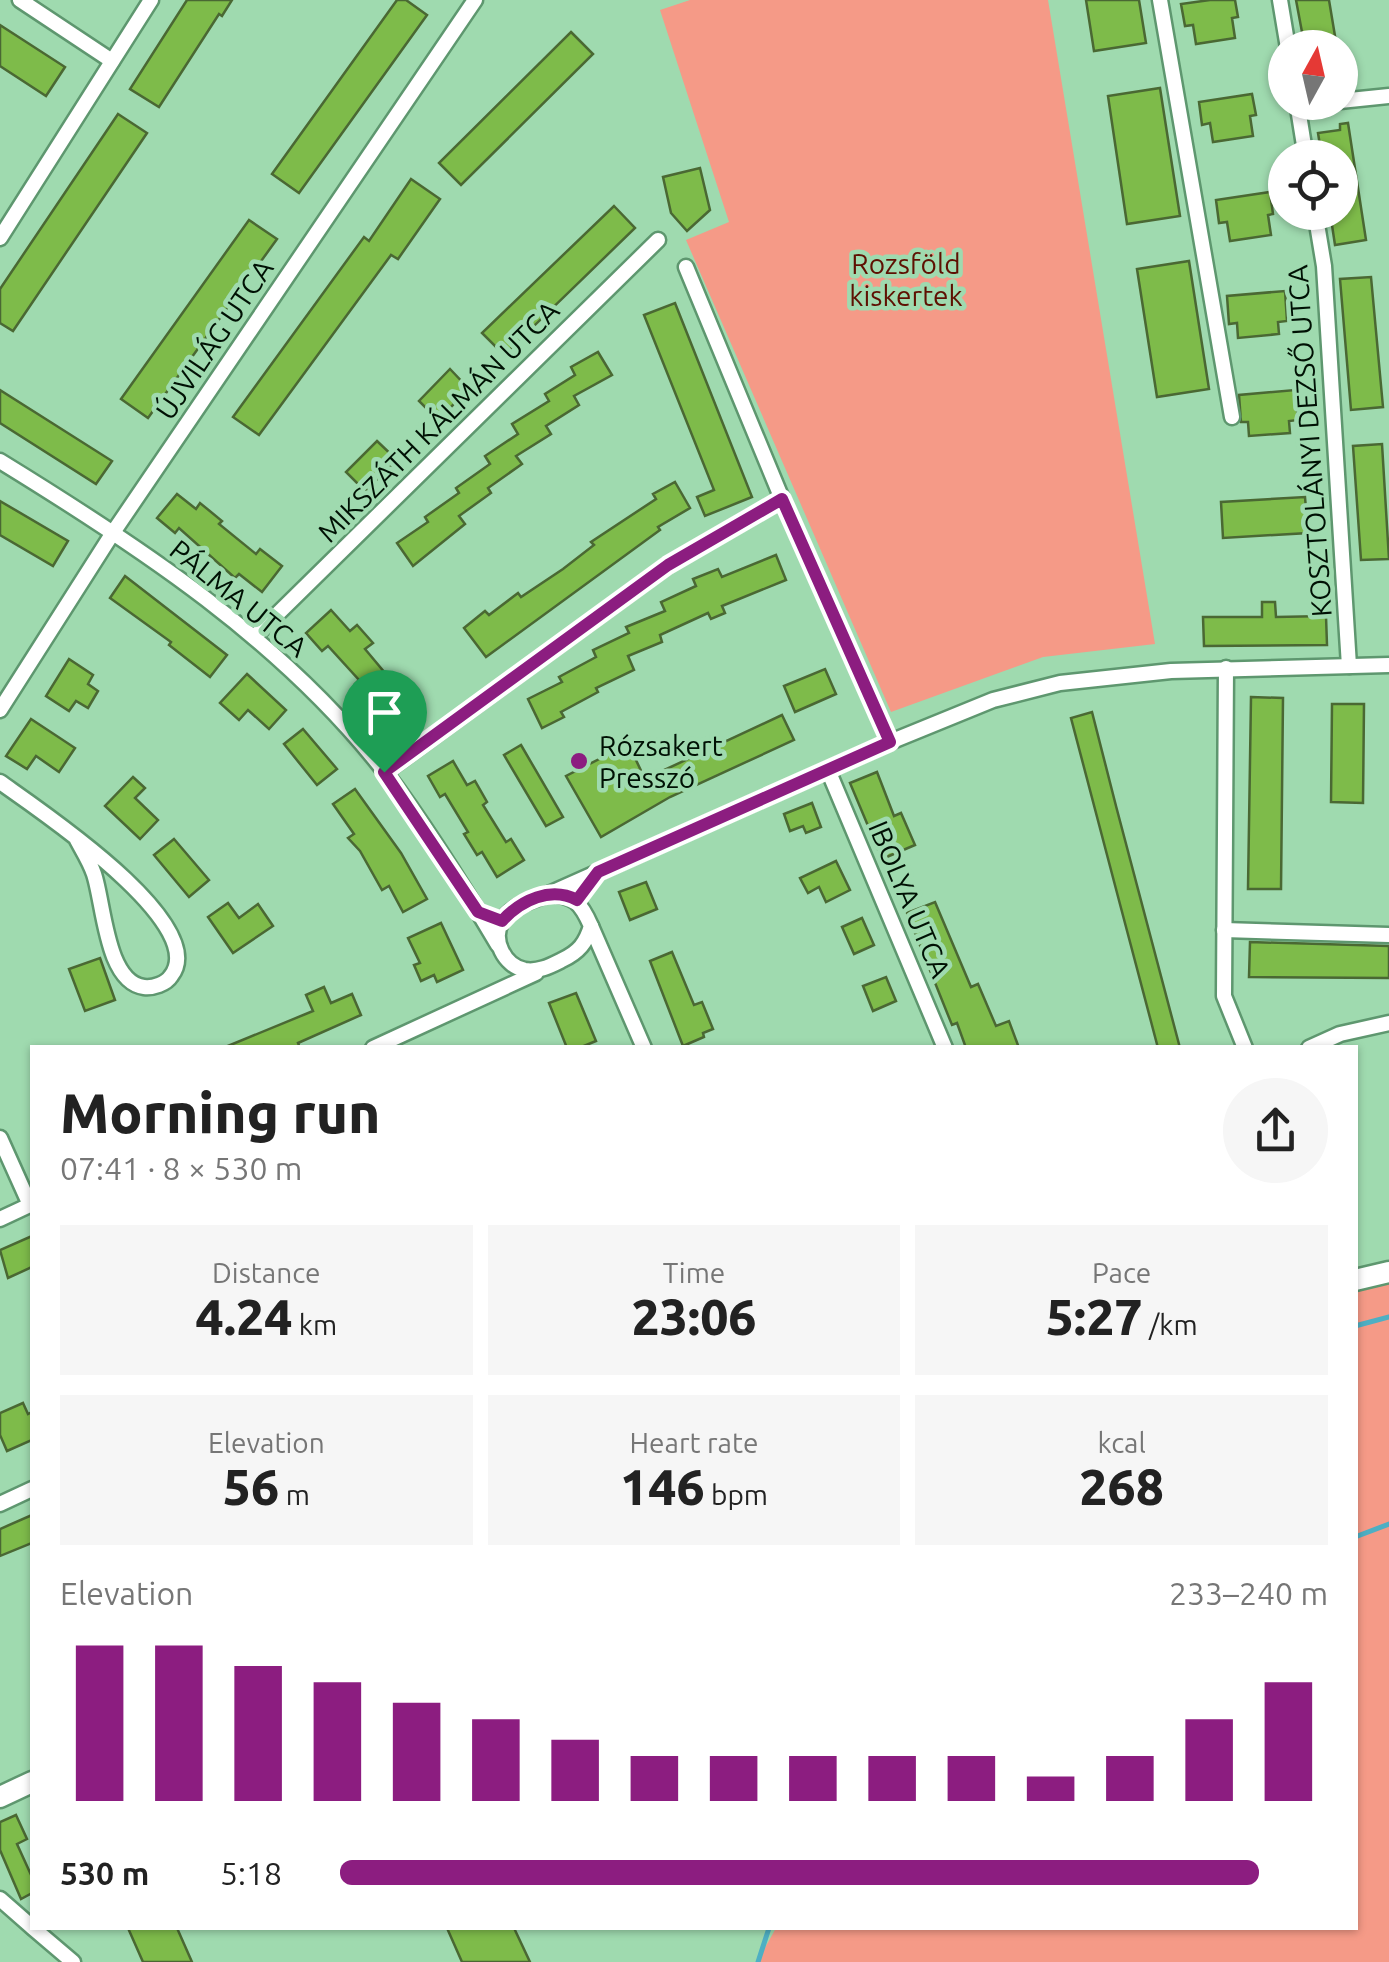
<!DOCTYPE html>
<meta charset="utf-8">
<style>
:root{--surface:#fff;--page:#f6f6f6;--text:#222;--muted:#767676;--accent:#8c1d80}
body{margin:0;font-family:Ubuntu,sans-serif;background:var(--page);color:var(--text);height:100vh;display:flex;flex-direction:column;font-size:38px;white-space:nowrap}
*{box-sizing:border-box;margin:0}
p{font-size:32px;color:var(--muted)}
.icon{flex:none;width:55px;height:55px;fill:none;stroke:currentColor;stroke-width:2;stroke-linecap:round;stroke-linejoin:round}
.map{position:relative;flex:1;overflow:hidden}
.drawer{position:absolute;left:30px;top:1045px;width:1328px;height:885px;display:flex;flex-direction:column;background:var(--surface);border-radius:0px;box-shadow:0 2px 8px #0004}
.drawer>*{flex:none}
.needle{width:65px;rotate:8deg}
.controls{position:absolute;left:1268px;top:30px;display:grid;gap:20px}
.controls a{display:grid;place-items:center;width:90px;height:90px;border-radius:50%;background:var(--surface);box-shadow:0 2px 8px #0004;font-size:50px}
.pin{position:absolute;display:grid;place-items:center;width:85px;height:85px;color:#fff;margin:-102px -42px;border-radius:50% 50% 50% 0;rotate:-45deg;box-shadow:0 0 10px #0007}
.pin .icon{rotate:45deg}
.round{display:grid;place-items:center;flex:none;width:105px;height:105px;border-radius:52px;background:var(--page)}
.head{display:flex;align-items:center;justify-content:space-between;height:170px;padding:0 30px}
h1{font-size:55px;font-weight:800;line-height:75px}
.metrics{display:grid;grid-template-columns:repeat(3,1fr);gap:15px;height:170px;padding:10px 30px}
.metrics div{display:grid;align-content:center;border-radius:0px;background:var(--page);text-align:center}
.metrics b{font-size:50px;font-weight:800}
.metrics small{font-size:28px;font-weight:400}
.metrics p{font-size:28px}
.chart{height:280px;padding:20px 30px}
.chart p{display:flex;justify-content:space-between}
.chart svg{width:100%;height:180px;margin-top:10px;stroke:var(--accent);stroke-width:6}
ul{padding:0 30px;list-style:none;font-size:32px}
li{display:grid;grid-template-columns:160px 120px 1fr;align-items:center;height:75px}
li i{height:25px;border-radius:12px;background:var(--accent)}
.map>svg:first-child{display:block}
.green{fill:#f59a87}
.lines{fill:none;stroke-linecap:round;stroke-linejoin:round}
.stream{stroke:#4eafc3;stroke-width:5}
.building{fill:#7ebb4a;stroke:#4a6833;stroke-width:2.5}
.street-casing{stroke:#5e976f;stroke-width:19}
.secondary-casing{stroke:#5e976f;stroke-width:25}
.street{stroke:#fff;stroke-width:14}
.secondary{stroke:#fff;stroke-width:20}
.route-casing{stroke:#fff;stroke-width:20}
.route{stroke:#8c1d80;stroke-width:12}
.poi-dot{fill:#8c1d80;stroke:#9fdaaf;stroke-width:4}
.labels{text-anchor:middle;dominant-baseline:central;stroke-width:9;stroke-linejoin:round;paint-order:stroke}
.park-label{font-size:28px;fill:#5e1002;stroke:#9fdaaf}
.street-label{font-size:28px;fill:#001104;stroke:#9fdaaf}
.poi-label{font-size:28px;fill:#001104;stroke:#9fdaaf;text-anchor:start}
</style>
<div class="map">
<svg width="1389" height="1962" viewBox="0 0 1389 1962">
<rect width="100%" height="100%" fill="#9fdaaf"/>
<!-- green -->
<g class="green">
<path d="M690,0H1048L1155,644L1043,657L891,712L686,240L729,222L660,10Z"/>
<path d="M1389,1274V1962H757L776,1928H1355V1283Z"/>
</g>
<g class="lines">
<!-- stream -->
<g class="stream">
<path d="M1355,1326L1389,1317"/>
<path d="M1355,1537L1389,1524"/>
<path d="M758,1962L769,1928"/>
</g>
</g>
<!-- building -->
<g class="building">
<path d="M187,0H232L222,16L219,14L159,107L130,89Z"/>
<path d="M397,0H406L427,15L299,193L272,174Z"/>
<path d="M1086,0H1139L1146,43L1094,51Z"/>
<path d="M1210,0H1235L1238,17L1232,18L1235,38L1196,44L1193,25L1185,26L1181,4Z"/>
<path d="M1296,0H1329L1337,48H1305Z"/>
<path d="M0,25L65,67L46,96L0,66Z"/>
<path d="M571,32L593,54L461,185L439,163Z"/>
<path d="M1160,88L1180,216L1127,224L1108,96Z"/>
<path d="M1252,94L1256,115L1250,116L1253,136L1213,142L1210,123L1202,125L1199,102Z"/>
<path d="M118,114L147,133L13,331L0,323V289Z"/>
<path d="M1348,123L1366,240L1335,245L1330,212H1340V158H1322L1318,133L1340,130V124Z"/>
<path d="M700,168L710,210L687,231L671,213L663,177Z"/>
<path d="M411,179L440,199L398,259L391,255L259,435L233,417L364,237L369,241Z"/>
<path d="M1270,192L1273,214L1268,215L1271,235L1230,241L1227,222L1219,223L1216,200Z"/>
<path d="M614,206L635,228L504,355L482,333Z"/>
<path d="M249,220L277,239L148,418L121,399Z"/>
<path d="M1189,261L1209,389L1157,397L1137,269Z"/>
<path d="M1371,277L1383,407L1351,410L1340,279Z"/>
<path d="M1285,291L1287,321L1278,322L1279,334L1238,338L1237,323L1229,324L1227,296Z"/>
<path d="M675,303L752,497L705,516L697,497L714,490L644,315Z"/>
<path d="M598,352L612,375L574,396L579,405L546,426L551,434L516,456L522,464L488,488L491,493L459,516L465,524L413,566L397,543L428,522L425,517L459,493L456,488L490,464L485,456L518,434L512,424L549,401L545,394L575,375L571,367Z"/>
<path d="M450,369L469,389L438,420L419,401Z"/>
<path d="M0,390L112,461L96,484L0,423Z"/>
<path d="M1295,390L1298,420L1289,421L1290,433L1249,436L1248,422H1241L1239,395Z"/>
<path d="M377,441L397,460L365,491L346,472Z"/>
<path d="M1382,444L1389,559L1361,560L1353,446Z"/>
<path d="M675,482L690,508L658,527L660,530L486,657L464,628L485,611L489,615L518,593L521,597L563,569L594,545L591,542L656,499L653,494Z"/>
<path d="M177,494L196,509L200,503L222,521L219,524L256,554L260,549L282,566L262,592L239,574L235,578L179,528L175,533L157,518Z"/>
<path d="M1305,497L1308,533L1223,538L1221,502Z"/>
<path d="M0,501L68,541L53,566L0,535Z"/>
<path d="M776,555L786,580L722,606L725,613L711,619L708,613L660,635L662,642L628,656L634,670L596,688L598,692L561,712L564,717L542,728L528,699L562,682L559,677L596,657L593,650L629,633L626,627L665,611L661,602L696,586L693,579L718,569L722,577Z"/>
<path d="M125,576L227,655L210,677L169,645L171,642L110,598Z"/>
<path d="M1262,602H1275L1276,617L1326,616L1327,645L1204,646L1203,617H1262Z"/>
<path d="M331,610L350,631L357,625L373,643L365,649L396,686L402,682L416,698L393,718L381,703L375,709L355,684L359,680L328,646L322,651L306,633Z"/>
<path d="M69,659L93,675L88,684L98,691L88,708L76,701L69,711L46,696Z"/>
<path d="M825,669L836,694L795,712L784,686Z"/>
<path d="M247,674L286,710L269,729L248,710L239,720L220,703Z"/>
<path d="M1251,697L1283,698L1281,889H1248Z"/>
<path d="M1332,704H1364L1363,803L1331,802Z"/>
<path d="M1092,712L1116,806L1180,1048H1158L1121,908L1071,718Z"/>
<path d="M782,715L794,740L670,797L601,837L566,776L609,754L606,747L625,737L645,779Z"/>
<path d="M31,719L75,748L59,772L36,756L27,769L6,756Z"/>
<path d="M303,729L337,769L317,785L284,744Z"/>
<path d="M521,745L563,817L546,826L504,755Z"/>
<path d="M453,761L467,785L475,781L487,802L483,805L506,842L511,839L524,860L497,877L482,852L477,855L464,834L468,832L445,794L440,797L428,776Z"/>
<path d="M877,772L894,816L901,813L915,845L882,859L850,783Z"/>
<path d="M133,777L145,788L135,798L158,820L140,839L105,806Z"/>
<path d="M355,789L401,853L427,899L403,912L389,886L382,890L360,851L348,838L354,834L333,804Z"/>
<path d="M812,803L821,827L806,833L803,826L790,831L784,814Z"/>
<path d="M174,839L209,880L189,897L154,855Z"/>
<path d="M836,861L850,890L826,902L819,887L808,893L800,878Z"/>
<path d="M646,882L657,909L630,920L619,892Z"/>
<path d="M935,902L971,987L978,984L996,1026L1009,1021L1019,1048H966L957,1023L952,1025L907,913Z"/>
<path d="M228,903L239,918L258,904L273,926L233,953L208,917Z"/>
<path d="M862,918L874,945L854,954L842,927Z"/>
<path d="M441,923L463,970L437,982L434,975L421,981L414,965L420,963L408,938Z"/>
<path d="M1250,942L1389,946V978L1249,977Z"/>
<path d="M672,952L694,1005L702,1002L713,1029L703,1033L704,1037L683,1046L650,961Z"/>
<path d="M100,958L115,1000L85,1011L69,969Z"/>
<path d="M886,977L896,1001L873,1011L863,986Z"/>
<path d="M324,987L331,1003L352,994L361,1015L298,1043L300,1048H223L313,1011L306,995Z"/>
<path d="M576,993L596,1041L579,1048H567L549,1003Z"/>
<path d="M32,1236V1267L8,1278L0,1250Z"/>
<path d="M23,1403L28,1414L32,1412V1440L7,1451L0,1435V1413Z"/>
<path d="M32,1515V1543L0,1556V1529Z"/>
<path d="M16,1815L27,1839L17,1844L32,1877V1893L21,1899L0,1850V1822Z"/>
<path d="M128,1928H177L192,1962H143Z"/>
<path d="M447,1928H514L530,1962H462Z"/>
</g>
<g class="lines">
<!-- street casing -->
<g class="street-casing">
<g id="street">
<path d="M20,0L112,61"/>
<path d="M1160,0L1232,417"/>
<path d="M1280,0L1288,48"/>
<path d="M1340,101L1389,96"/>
<path d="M1297,102L1306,158"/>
<path d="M1297,106L1325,102"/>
<path d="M1315,212L1324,266L1349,666"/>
<path d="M0,238L151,0"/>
<path d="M686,267L782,499L890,742"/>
<path d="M0,461C140,547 282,640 385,772C426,826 463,886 498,945"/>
<path d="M254,637L658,240"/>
<path d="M1226,668L1224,996L1245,1048"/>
<path d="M0,710L114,531L475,0"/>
<path d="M828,770L945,1048"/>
<path d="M385,772L668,565L782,499"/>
<path d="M0,782C36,808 212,924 171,976C166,984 153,988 144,987C106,982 104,904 94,874C90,862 83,851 77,840"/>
<path d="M549,894L890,742L993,700L1060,683L1171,671L1389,665"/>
<path d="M549,894C574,895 581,903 591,926C586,943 579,952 562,960C550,966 539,972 525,970C504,966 491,939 502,921C512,905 533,900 549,894Z"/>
<path d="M591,926L644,1048"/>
<path d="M1224,930L1389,935"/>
<path d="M373,1048L536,973"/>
<path d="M1309,1048L1340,1034L1389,1023"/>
<path d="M0,1138L30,1205"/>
<path d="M0,1219L32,1204"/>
<path d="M0,1504L32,1489"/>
<path d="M0,1899L32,1927"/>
<path d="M33,1928L73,1962"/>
</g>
</g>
<!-- secondary casing -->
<g class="secondary-casing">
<g id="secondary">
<path d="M1355,1280L1389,1272"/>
<path d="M0,1797L32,1782"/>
</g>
</g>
<!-- street -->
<use href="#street" class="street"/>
<!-- secondary -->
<use href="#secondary" class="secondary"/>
</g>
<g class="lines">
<!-- route casing -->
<g class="route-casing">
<path id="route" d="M782,499L890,742L598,872L577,900C551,886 521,900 502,921L478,912L384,772L668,565Z"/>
</g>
<!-- route -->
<use href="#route" class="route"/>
</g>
<!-- markers -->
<circle class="poi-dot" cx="579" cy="761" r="10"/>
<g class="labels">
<!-- park labels -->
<g class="park-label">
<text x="906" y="263">Rozsföld<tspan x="906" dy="32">kiskertek</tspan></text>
</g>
<!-- street labels -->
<g class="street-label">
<text transform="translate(214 339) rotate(-56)">ÚJVILÁG UTCA</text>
<text transform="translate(438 421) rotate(-45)">MIKSZÁTH KÁLMÁN UTCA</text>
<text transform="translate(1309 441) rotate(-94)">KOSZTOLÁNYI DEZSŐ UTCA</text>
<text transform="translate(239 598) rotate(39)">PÁLMA UTCA</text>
<text transform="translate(910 899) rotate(67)">IBOLYA UTCA</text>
</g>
<!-- poi labels -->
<g class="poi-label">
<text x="599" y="745">Rózsakert<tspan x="599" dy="32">Presszó</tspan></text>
</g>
</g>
</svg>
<div class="controls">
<a><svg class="needle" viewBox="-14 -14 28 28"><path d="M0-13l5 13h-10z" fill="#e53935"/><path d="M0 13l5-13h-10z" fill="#767676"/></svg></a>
<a><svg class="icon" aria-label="locate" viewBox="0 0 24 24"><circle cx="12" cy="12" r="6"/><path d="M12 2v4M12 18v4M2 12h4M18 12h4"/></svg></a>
</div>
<div class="pin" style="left:384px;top:772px;background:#1e9e55"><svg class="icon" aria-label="arrive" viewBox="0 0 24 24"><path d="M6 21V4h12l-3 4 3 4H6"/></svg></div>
<section class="drawer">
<div class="head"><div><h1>Morning run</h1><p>07:41 · 8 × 530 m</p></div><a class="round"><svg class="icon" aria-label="share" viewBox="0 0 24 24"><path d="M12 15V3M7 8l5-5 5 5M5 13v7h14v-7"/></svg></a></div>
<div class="metrics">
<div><p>Distance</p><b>4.24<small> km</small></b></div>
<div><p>Time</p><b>23:06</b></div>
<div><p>Pace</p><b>5:27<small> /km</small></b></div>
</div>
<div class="metrics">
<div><p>Elevation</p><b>56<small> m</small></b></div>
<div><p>Heart rate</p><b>146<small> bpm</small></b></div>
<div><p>kcal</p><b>268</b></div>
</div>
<div class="chart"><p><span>Elevation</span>233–240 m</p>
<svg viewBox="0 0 160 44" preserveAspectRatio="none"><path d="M5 44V6M15 44V6M25 44V11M35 44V15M45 44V20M55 44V24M65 44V29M75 44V33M85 44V33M95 44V33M105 44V33M115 44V33M125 44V38M135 44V33M145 44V24M155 44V15"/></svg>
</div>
<ul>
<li><b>530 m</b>5:18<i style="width:93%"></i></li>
</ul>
</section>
</div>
